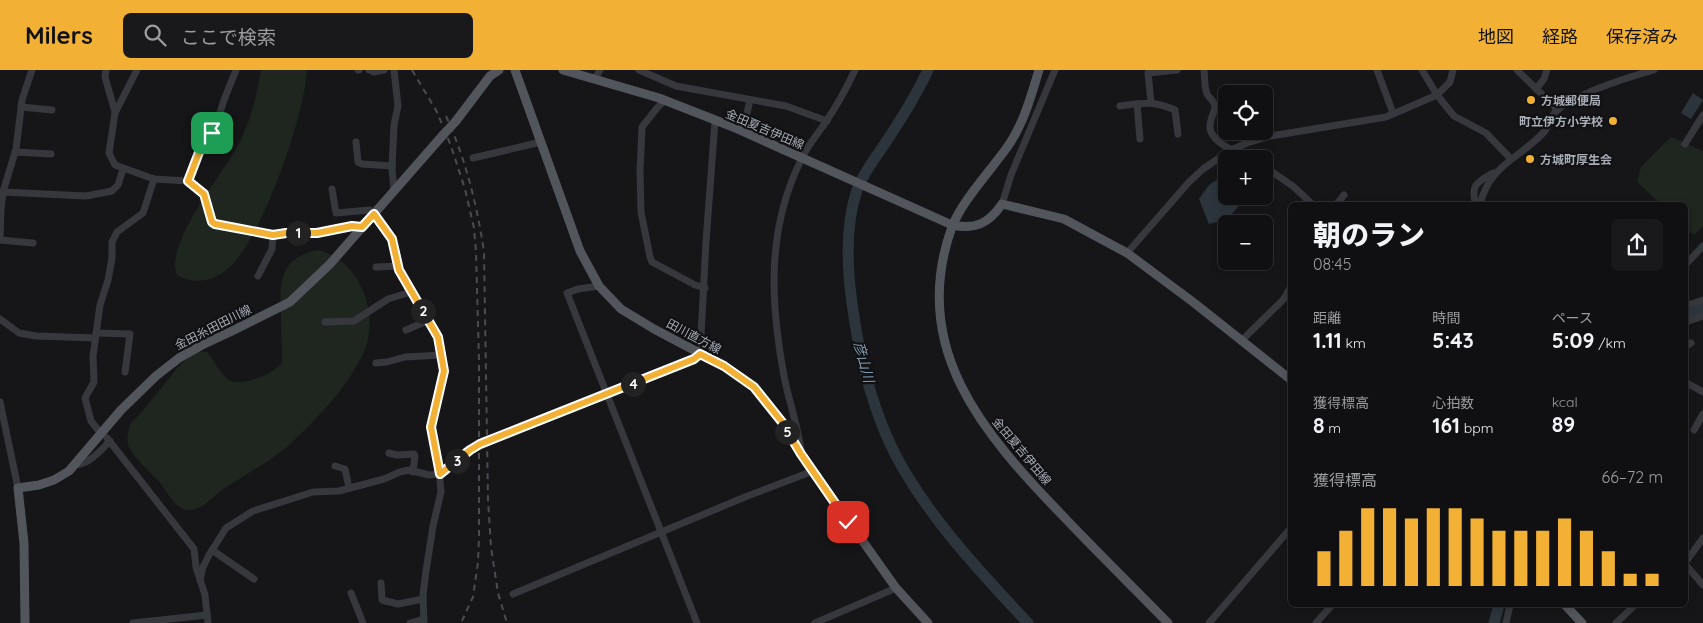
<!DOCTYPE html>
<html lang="ja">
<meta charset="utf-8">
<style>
:root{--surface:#101012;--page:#19191b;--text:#f1f3f6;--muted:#9c9d9f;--line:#303032;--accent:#f2b134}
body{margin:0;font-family:Quicksand,"Noto Sans JP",sans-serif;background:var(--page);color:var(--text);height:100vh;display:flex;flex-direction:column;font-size:19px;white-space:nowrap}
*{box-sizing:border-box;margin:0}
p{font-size:16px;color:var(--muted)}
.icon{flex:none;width:28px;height:28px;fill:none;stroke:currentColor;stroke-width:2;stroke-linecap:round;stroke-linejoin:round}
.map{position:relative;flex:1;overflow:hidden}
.side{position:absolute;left:1288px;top:132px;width:400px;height:405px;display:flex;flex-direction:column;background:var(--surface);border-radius:8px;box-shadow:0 2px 8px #0003,0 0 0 1px var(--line)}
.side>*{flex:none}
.buttons{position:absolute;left:1218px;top:15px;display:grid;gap:10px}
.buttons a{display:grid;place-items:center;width:55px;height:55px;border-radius:8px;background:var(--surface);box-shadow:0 2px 8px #0003,0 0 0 1px var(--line);font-size:25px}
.pin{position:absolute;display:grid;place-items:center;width:42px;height:42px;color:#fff;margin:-21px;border-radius:10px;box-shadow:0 2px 8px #0006}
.km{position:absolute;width:25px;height:25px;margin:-12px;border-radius:50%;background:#222;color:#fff;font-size:14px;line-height:25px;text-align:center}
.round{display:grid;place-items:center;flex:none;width:52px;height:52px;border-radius:8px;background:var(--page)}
.summary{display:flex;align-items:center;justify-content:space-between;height:85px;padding:0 25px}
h1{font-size:28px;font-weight:800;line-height:38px}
.stats{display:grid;grid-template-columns:repeat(3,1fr);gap:8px;height:85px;padding:5px 25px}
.stats div{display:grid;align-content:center}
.stats b{font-size:21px;font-weight:800}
.stats small{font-size:14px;font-weight:400}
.stats p{font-size:14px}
.chart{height:140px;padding:10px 25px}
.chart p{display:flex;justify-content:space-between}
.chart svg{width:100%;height:90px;margin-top:5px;stroke:var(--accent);stroke-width:6}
header{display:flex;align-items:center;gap:30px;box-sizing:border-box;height:70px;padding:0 25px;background:var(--accent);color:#111}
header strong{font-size:24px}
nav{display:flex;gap:28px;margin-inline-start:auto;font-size:18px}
.search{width:350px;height:45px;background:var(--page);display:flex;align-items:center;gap:12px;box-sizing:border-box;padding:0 18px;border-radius:8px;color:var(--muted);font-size:19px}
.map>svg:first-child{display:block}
.green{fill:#1e261f}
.water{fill:#2c353c}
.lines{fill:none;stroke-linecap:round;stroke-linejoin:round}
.river{stroke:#2c353c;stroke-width:11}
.minor{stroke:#37383d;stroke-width:7}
.major{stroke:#53555c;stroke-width:9}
.rail{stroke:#4a4c52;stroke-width:2;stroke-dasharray:6 5;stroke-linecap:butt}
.major-bridge{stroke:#53555c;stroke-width:9}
.route-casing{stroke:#fff;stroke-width:10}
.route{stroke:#f2b134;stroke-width:6}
.poi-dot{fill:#f2b134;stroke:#111113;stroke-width:2}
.labels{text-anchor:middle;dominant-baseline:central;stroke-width:4.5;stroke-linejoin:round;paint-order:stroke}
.poi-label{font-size:12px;font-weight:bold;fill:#a8adb8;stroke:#111113;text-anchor:start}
.street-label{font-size:12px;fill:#a8adb8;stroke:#111113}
.water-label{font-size:14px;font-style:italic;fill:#7f9bb3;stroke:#111113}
</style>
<header>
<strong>Milers</strong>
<div class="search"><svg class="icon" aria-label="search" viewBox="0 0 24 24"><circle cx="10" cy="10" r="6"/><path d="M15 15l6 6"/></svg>ここで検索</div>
<nav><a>地図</a><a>経路</a><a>保存済み</a></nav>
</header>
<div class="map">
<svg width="1703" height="553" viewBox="0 0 1703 553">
<rect width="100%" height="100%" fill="#161618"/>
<!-- green -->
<g class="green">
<path d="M261,0H307C306,9 305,18 303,27C295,68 258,178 224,202C210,212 192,214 177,205C176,202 175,198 175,194C178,156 221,107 239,73C252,47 256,28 261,0Z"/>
<path d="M1671,67L1703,81V156L1694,165L1685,157V135H1662L1637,112L1641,97Z"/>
<path d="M317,180C361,188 382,249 362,286C345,320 316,350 288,376C270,391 242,407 222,420C211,428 202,441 187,440C176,439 167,422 161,414C152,403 135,390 129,377C126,372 128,361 130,355C132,351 137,347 140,344C149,333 158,322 166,312C176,300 190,279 207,282C214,290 220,304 229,310C241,317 275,304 282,292C282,277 281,261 281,246C280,213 278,189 317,180Z"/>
</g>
<!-- water -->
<g class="water">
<path d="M1693,23L1703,30L1691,49L1681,43Z"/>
<path d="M1226,108V126H1248L1227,149L1209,154L1199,129C1208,117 1210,110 1226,108Z"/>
</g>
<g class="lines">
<!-- river -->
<g class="river">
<path d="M928,0C916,26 900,51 884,75C874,90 863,103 857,120C845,155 847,197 852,233C858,279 869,325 887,367C916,434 978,500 1028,553"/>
<path d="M1685,246L1703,239"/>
<path d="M1494,553L1499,535"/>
</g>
<!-- minor -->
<g class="minor">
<path d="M106,0L105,7L115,42"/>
<path d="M137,0L115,43L109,83L115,95L154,109L188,111L204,123L212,152L215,154L273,165L286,163H317L352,156L362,157"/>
<path d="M358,0H359"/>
<path d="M369,0L374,2L384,0"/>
<path d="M639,0L676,16L786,36L827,51"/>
<path d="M1204,0C1205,7 1204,17 1207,24C1209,28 1215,31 1215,37C1214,43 1210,50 1210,56C1209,72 1239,84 1251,89"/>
<path d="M1377,0L1393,43"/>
<path d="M1422,0L1437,25L1454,46L1486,63L1511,89"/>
<path d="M1517,0L1558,40"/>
<path d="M595,8L600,0"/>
<path d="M1536,19L1544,9L1547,0"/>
<path d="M665,30L657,38L642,57L640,101L641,142L650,187L652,192L695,215L705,218"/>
<path d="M1151,32L1148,3L1177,0"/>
<path d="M1137,34L1140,69"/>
<path d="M1120,36C1143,33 1153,30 1175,40L1178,64"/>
<path d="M21,37L52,40"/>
<path d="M735,58L738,53L747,43L750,30"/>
<path d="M356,72L358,92L362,94L392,96"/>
<path d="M1685,74L1703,45"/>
<path d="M15,82L51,84"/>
<path d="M473,88L541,72"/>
<path d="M1264,96L1294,117L1313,135"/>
<path d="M188,111L203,72L213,63L216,55L224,30L236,0"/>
<path d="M332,119L336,143L370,140L384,156L392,169L399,200L436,261L444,301L431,357L439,399L441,422L433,456L426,501L423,525L424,553"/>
<path d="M394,121L392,98L394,55L398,36L394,0"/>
<path d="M3,122L86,126L112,121L118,115L123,99"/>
<path d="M1002,134L1011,105L1055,0"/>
<path d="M1336,135L1344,125"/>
<path d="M1476,135C1470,115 1477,112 1493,103"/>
<path d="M1480,135C1489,95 1519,89 1544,62C1550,55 1551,45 1558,39C1581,22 1626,8 1654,0"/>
<path d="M0,168L1,139L3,122L16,79L22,30L32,0"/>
<path d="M0,170L33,173"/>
<path d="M1127,183L1189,112L1203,99L1231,80L1247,73L1271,66L1386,47L1437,25L1450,12L1453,0"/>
<path d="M1685,195L1703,176"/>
<path d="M376,197L398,196"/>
<path d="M258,206L272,179L273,165"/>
<path d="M599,216L578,219L567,223L697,553"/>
<path d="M1685,236L1703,230"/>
<path d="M0,249L19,263L36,266L95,268"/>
<path d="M325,252L354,251L388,229L411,222"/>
<path d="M1685,252L1703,246"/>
<path d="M406,260L429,250"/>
<path d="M96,263L130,264L125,302"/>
<path d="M1241,271L1283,230L1290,218"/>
<path d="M1685,277L1691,273"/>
<path d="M376,293L387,292L405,287L441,285"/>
<path d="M1685,312L1703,322"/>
<path d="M0,332L18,418"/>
<path d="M98,360L91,351L85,328L94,312L93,286L100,235L108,210L112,188V172L117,162L143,143L154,109"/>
<path d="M1694,360L1703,344"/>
<path d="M107,368L194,479L196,497L205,525L208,553"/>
<path d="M801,381C798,357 790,334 785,311C770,234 766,159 802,88C808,74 819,63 827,50C838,34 847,17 855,0"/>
<path d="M389,383L397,385L414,384L415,386L413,402"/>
<path d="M74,395C89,395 100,381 110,371"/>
<path d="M335,396L345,399L349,418"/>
<path d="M212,480L254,509"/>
<path d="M1685,493L1703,468"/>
<path d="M1685,494L1703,515"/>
<path d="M200,510L203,497L209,485L226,458L253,441L313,422L339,421L384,409L400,402L409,400L429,405L440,404L470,380L480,374L693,289L700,284L706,172L715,51"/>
<path d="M381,513L382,530L398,534L423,529"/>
<path d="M351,523L363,553"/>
<path d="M513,524L745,427L813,401"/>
<path d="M133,553L207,545"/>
<path d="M410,553L424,549"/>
<path d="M815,553L896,518"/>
<path d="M1209,553L1290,459"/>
<path d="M1316,553L1332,535"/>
<path d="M1506,553L1510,535"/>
<path d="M1616,553L1635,535"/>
</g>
<!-- major -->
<g class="major">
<path d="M515,0L580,181L599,216L621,239L654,259L724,296L753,317L781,352L801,384L896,518L928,553"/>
<path d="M563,0L659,28L733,57L952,155C976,160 989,153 1002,134L1064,149L1127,183L1193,232L1290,309"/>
<path d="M1039,0C1031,26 1024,53 1008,76C992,99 961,132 952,157C908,278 984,364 1062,445C1097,482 1133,517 1168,553"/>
<path d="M456,51L490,6L499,0"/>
<path d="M1565,535L1582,553"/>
<path d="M25,553L24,473L18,418L39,415L54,410L69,401L121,340L156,306L179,288L202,275L230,262L290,232L330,194L443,65"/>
</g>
<!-- rail -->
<g class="rail">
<path d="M412,0L437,42L451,76L465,119L474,158L476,182L479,291V467L478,492L473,527L461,553"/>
<path d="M446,46C466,90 477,135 484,182L488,430L491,477L498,523L507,553"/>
</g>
<!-- major-bridge -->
<path class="major-bridge" d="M443,65L456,51"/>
</g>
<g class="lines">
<!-- route casing -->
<g class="route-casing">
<path id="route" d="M212,63L203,72L188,111L204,124L212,152L215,154L273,165L286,163H317L352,156L362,157L374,144L392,169L399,200L438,267L444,301L431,357L440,404L470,380L480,374L694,289L700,284L724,296L754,317L782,352L801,384L848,452"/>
</g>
<!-- route -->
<use href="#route" class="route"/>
</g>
<!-- markers -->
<g class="poi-dot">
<circle cx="1531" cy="30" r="5"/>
<circle cx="1613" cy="51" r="5"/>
<circle cx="1530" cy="89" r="5"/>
</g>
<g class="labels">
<!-- poi labels -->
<g class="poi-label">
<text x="1541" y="30">方城郵便局</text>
<text x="1603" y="51" text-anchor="end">町立伊方小学校</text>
<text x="1540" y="89">方城町厚生会</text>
</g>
<!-- street labels -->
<g class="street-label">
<text transform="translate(765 59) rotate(23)">金田夏吉伊田線</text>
<text transform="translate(213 257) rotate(-27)">金田糸田田川線</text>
<text transform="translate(694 266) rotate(28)">田川直方線</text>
<text transform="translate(1022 381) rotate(50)">金田夏吉伊田線</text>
</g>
<!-- water labels -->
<g class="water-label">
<text transform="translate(864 292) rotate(75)">彦山川</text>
</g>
</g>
</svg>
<div class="buttons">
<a><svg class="icon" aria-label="locate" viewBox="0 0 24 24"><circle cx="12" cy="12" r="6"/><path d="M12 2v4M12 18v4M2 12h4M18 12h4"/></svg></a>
<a>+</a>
<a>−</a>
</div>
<div class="pin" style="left:212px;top:63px;background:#1e9e55"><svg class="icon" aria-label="arrive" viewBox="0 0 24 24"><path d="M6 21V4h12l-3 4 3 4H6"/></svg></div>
<div class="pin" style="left:848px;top:452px;background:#d93025"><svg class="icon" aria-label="check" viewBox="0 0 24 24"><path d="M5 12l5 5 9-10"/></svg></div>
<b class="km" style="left:298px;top:163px">1</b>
<b class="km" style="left:423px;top:241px">2</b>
<b class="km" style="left:457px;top:391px">3</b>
<b class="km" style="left:633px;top:314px">4</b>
<b class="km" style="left:787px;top:362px">5</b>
<section class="side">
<div class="summary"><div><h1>朝のラン</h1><p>08:45</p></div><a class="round"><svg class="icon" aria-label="share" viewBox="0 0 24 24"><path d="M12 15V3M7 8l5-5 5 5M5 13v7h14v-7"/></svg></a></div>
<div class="stats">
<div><p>距離</p><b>1.11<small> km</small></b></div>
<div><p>時間</p><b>5:43</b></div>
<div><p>ペース</p><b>5:09<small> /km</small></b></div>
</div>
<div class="stats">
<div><p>獲得標高</p><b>8<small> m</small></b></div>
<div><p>心拍数</p><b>161<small> bpm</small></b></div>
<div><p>kcal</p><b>89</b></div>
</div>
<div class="chart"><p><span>獲得標高</span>66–72 m</p>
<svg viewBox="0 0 160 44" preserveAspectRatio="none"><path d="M5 44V27M15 44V17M25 44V6M35 44V6M45 44V11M55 44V6M65 44V6M75 44V11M85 44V17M95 44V17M105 44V17M115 44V11M125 44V17M135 44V27M145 44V38M155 44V38"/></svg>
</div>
</section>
</div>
